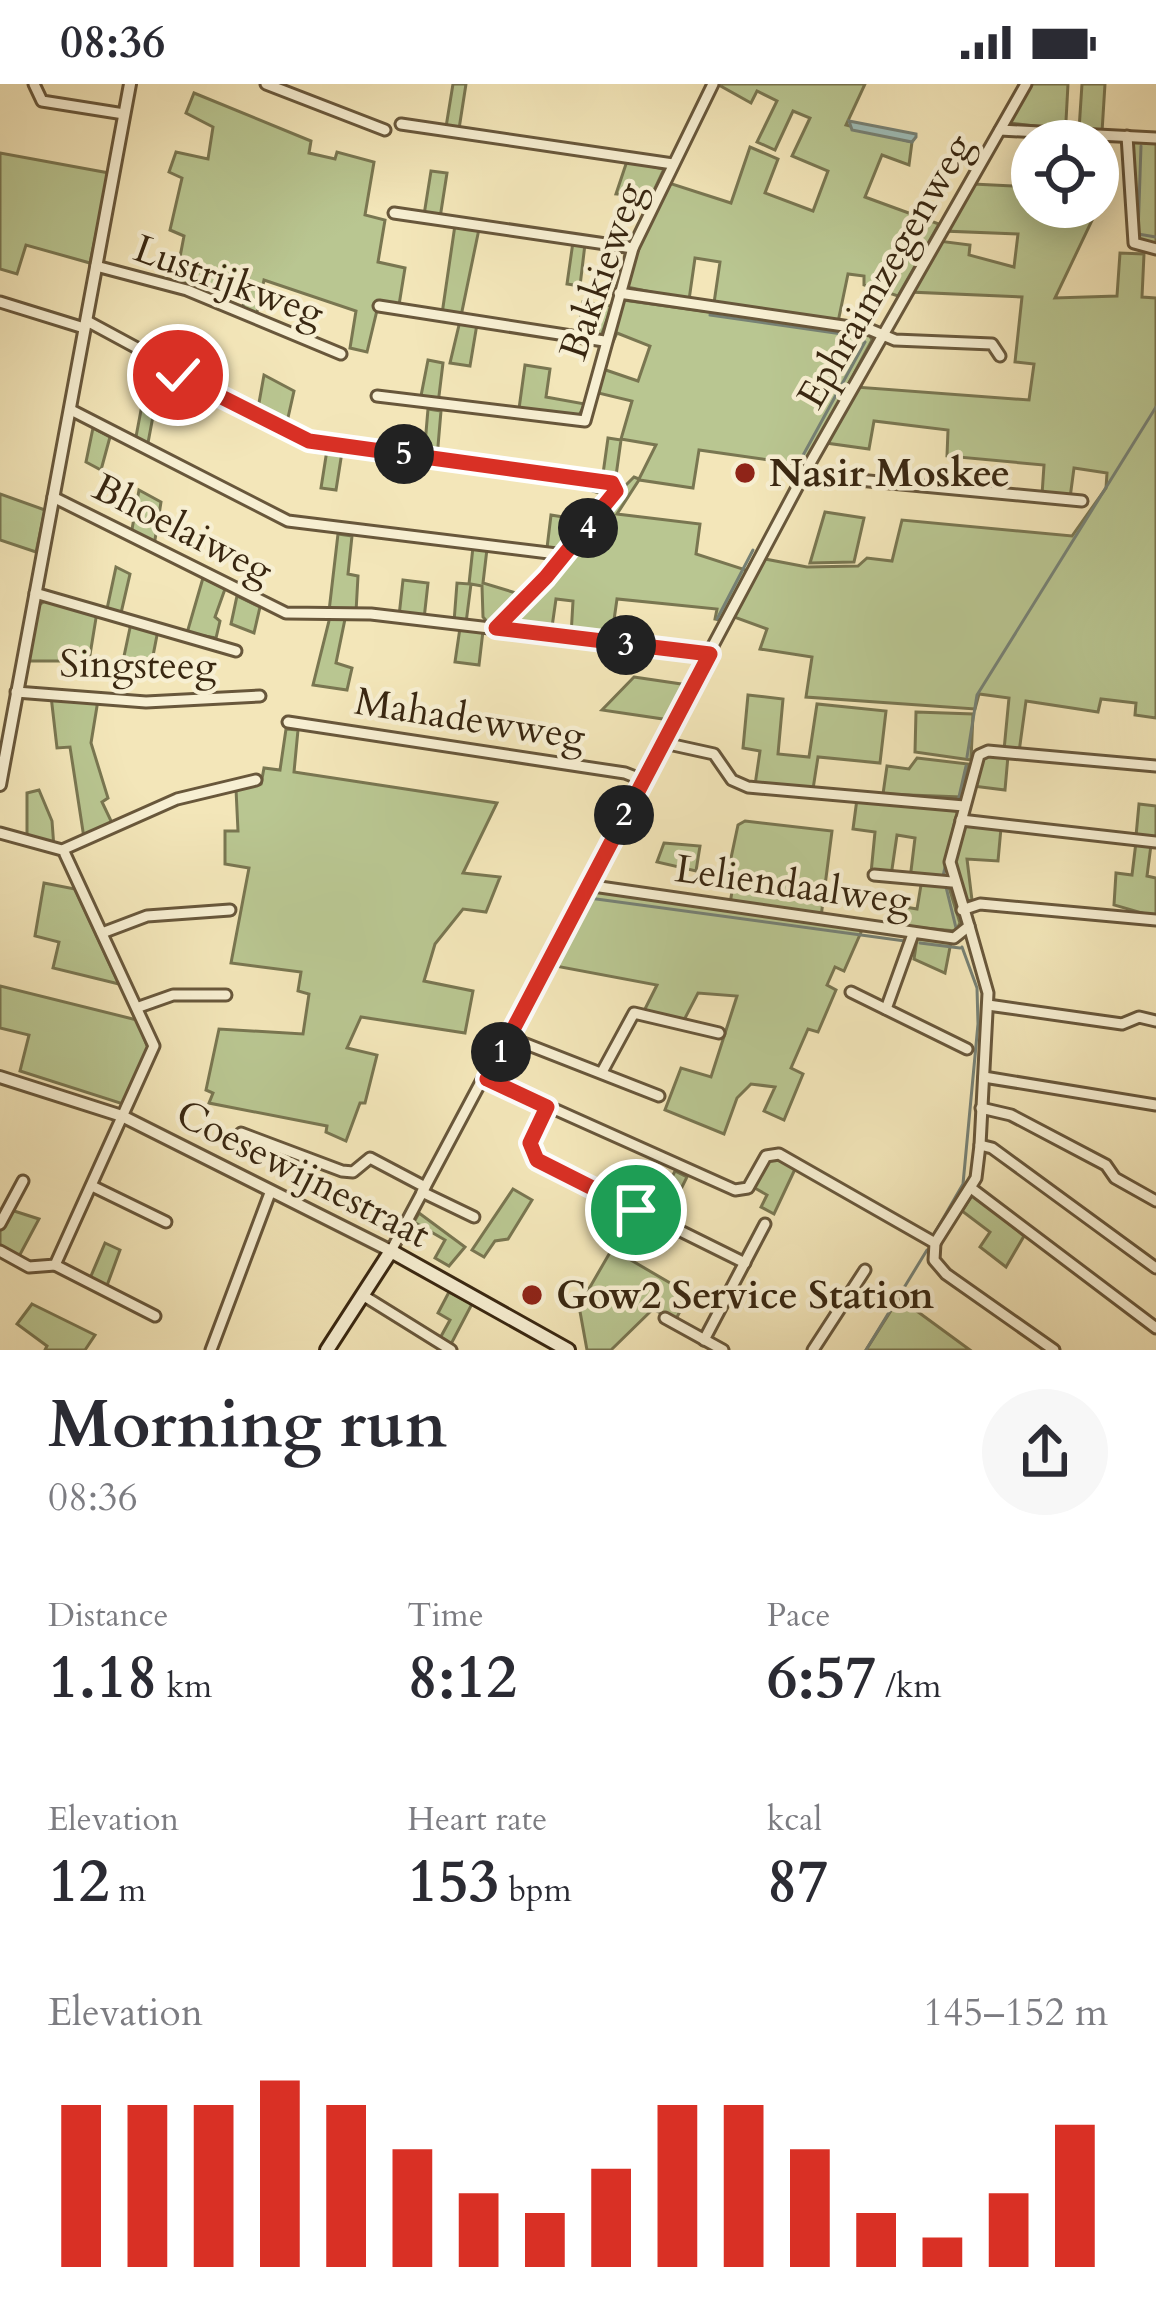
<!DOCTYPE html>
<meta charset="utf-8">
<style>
:root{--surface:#fff;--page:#f7f7f7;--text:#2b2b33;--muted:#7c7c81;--accent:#d93025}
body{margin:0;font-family:Cardo,serif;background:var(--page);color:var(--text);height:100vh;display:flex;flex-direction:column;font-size:45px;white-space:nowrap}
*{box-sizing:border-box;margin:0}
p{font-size:39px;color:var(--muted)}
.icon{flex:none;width:66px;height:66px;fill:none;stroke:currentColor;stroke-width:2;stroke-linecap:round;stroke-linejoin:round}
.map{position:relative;height:1266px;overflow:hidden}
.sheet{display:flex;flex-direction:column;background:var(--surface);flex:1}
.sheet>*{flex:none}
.tools{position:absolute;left:1011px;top:36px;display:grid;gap:24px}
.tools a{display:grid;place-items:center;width:108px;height:108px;border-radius:50%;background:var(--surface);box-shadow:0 6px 30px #0003;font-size:60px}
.pin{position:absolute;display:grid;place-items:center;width:102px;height:102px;color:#fff;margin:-51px;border:6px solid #fff;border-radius:50%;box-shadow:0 3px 12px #0007}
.km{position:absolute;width:60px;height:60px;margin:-30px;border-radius:50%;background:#222;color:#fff;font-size:33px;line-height:60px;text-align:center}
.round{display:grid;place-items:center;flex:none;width:126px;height:126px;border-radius:63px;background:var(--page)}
.headline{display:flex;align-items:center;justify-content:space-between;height:204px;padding:0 48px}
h1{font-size:66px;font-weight:800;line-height:90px}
.figures{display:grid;grid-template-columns:repeat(3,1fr);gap:18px;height:204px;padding:12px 48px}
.figures div{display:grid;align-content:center}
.figures b{font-size:60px;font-weight:800}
.figures small{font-size:33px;font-weight:400}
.figures p{font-size:33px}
.chart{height:336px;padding:24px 48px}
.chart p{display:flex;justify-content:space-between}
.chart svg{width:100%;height:216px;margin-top:12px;stroke:var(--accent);stroke-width:6}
.status{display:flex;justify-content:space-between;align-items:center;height:84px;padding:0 60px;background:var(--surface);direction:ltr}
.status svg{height:33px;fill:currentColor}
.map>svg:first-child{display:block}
.green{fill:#b9c691;stroke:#797651;stroke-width:3}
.water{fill:#9ebdb8;stroke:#768175;stroke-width:3}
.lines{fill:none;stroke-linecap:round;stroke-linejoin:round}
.stream{stroke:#768175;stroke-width:3}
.minor-casing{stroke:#68573b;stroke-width:15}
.tertiary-casing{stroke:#68573b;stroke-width:16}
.secondary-casing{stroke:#392711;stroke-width:18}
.minor{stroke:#f7efd2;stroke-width:9}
.tertiary{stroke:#f7efd2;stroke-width:10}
.secondary{stroke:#f7efd2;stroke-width:12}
.route-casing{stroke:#fff;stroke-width:24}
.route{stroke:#d93025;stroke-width:15}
.poi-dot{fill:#8f2418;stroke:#f7efd2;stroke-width:4.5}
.labels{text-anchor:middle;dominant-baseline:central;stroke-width:9;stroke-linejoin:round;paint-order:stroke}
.street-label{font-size:39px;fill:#392711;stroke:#f7efd2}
.poi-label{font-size:39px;font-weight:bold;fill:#392711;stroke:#f7efd2;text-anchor:start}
</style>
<div class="status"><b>08:36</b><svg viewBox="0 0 49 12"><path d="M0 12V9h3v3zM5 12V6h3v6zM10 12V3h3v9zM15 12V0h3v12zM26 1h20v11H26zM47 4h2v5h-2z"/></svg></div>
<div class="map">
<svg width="1156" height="1266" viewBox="0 0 1156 1266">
<rect width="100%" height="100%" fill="#f3e6b9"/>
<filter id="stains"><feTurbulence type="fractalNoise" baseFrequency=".00167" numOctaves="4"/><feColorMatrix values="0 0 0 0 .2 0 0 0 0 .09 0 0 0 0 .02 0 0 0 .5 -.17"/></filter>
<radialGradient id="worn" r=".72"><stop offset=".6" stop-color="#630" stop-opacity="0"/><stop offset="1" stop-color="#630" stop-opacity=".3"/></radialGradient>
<!-- green -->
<g class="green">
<path d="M453,0H466L459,45L446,43Z"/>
<path d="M717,0H865L846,41L912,58L909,81L882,71L865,113L939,140L898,212L864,201V192L848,190L838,238L714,219L720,178L695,174L689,216L627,203L636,164L666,98L731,119L750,63L778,75L765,109L813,127L828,87L792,72L810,34L793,27L775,66L757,58L777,17L757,7L751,19Z"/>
<path d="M1030,0H1068L1066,37L1060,45L1010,39Z"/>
<path d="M1082,0H1105L1102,48L1079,46Z"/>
<path d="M194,9L311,57L309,69L335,75L337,68L374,78L365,131L385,136L378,178L405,184L399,221L379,218L367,268L350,264L356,227L264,196L256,233L242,227L249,192L233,187L226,219L175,199L184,152L170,146L182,94L169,88L176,68L208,75L213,43L186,29Z"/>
<path d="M1132,55L1156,57V161L1141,157L1134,147Z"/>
<path d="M0,69L109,89L90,179L26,161L17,190L0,185Z"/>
<path d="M627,77L664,85L651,113L616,110Z"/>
<path d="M431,87L447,89L440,134L424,131Z"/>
<path d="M973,100L1032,103V123H1098V107H1106L1055,214L1117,212L1120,169L1144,170L1142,213L1156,214V634L1135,631L1136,619L1101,615L1098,628L1026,617L1019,668L1004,666L1009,614L979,610L975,625L806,613L812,573L760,565L767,545L734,533L765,475L807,483L858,482L867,474L892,477L902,436L1072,452L1106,404L1107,389L1074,384L1070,414L1042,411L1044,381L947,372L948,346L874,337L869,365L826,359L856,303L1029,316L1034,280L1015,278L1022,213L910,208L939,157L970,161L969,171L1014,183L1018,150L944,147Z"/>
<path d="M455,141L479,145L461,232L442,230Z"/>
<path d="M573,158L585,160L580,202L567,200Z"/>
<path d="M623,216L869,250L872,256L805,381L699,366L693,404L639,396L617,430L700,440L696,470L749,487L721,536L715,535L717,525L617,515L611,557L571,552L573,517L556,515L551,550L508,544L506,534L542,503L620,407L634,393L639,395L656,361L621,355L632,317L594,308L600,284L638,297L650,262L617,249L608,269Z"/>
<path d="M583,218L612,222L601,252L578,250Z"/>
<path d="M460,237L477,240L470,282L450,279Z"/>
<path d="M428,276L443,279L438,320L420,317Z"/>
<path d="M525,281L550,285L546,313L585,320L577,335L518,332Z"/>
<path d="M157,283L169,293L162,331L154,327L147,364L135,358L142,321L150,323Z"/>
<path d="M264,291L294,307L285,347L257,330Z"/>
<path d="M428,325L441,327L437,374L424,372Z"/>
<path d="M93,344L110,353L101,386L86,378Z"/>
<path d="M608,354L621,356L615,399L602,397Z"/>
<path d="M327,366L342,368L336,406L321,404Z"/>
<path d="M589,400L607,403L612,410L562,469L547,464L551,431L569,434L579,445L602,410L587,405Z"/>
<path d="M139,406L161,418L154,462L131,451Z"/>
<path d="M0,410L45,426L36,468L0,456Z"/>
<path d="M825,428L864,434L854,478L810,479Z"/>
<path d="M338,450L352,452L348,490L358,492L356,528L329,527Z"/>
<path d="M473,463L487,465L483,499L526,512L490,541L483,533L482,502L471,500L466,539L454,538L457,499L469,500Z"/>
<path d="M116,483L130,490L121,529L107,525Z"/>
<path d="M203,494L225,505L215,533L220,537L216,554L187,549Z"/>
<path d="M403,496L428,499L424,535L399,532Z"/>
<path d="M237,512L260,523L254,549L231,540Z"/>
<path d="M46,516L97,528L89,577H26L39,521Z"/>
<path d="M330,533L345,535L336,579L352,584L347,606L313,601Z"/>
<path d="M131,539L158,546L151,582L123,577Z"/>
<path d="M460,544L483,547L479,581L455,578Z"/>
<path d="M634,593L688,601L670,636L602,626Z"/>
<path d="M748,611L783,615L778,670L809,673L817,620L886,627L880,679L818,673L813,705L755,701L760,667L743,664Z"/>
<path d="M51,612L98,616L91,659L108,714L102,718L113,741L84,754L70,663L57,664Z"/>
<path d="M916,628L973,630L971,676L915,668Z"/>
<path d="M286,645L298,646L294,688L497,719L463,789L500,793L486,828L463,825L435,860L424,897L473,907L465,949L361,933L347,964L377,971L365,1019H360L346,1057L326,1048L327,1042L209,1019L213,1009L206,1006L219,945L303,950L309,910L298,907L301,888L231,879L249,784L225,780V747H238L236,705L261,700L264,684L280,686Z"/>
<path d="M989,670L1008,672L1005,706L973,702L982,675Z"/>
<path d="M917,674L968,680L962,713L883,710L887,682L909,685Z"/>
<path d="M39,706L52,737L54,764L27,758V709Z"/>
<path d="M857,715L956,725L960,732L948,795H910L915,754L897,751L891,792L871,789L875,748L853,745Z"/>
<path d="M1139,720L1156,722V755L1136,752Z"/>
<path d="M745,737L832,747L821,833L730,820L734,795L727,793L738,741Z"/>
<path d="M970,740L1001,744L998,777L967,775L972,816L967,817L953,781L964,742Z"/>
<path d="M1136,758L1151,761L1147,792L1156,794V833L1114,821L1116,789L1132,791Z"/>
<path d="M664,759L700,762L696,787L657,778Z"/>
<path d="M44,799L75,805L119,900L53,884L59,858L35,852Z"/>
<path d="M948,800L960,839L956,847L901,842L905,823L917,825L921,801Z"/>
<path d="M594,806L862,846L844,887L835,883L827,901L836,906L818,948L808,945L791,984L803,990L784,1036L764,1027L775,1003L751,1000L737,1014L724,1050L665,1026L681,984L711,993L737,912L698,909L683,938L643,929L657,901L550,881Z"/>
<path d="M917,855L951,858L945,889L914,875Z"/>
<path d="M0,902L137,936L148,964L123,1020L20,987L29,951L0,944Z"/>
<path d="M780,1074L796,1083L774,1130L761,1123L767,1111L753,1103L769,1075Z"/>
<path d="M675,1087L687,1093L665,1137L653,1131Z"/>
<path d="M513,1105L532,1116L508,1155L495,1157L484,1173L472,1166Z"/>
<path d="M973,1110L1024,1152L1006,1183L980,1163L990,1148L962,1127Z"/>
<path d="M11,1126L39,1135L16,1178L0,1169V1145Z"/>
<path d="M419,1129L465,1163L449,1182L435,1174L445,1156L414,1138Z"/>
<path d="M105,1159L120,1166L105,1207L88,1199Z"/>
<path d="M612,1165L689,1210L675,1237L653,1225L611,1266H587L579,1222Z"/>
<path d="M449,1208L472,1220L450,1262L439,1256L450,1236L438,1229Z"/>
<path d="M899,1214L970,1266H866Z"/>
<path d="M32,1220L95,1251L85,1266H45L47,1262L17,1240Z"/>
</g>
<!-- water -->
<path class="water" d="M849,37L916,50V53L912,58L852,46Z"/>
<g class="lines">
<!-- stream -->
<g class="stream">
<path d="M1141,62L1138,150L1156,153"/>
<path d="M710,231L856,252L865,258L801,375"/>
<path d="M717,535L753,466"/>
<path d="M967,673L977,611L1156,323"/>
<path d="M958,717L966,682"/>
<path d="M949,764L955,736"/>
<path d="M943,792L946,779"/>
<path d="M946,803L957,848"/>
<path d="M589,814L905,857"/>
<path d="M920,859L960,864"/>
<path d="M933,1152L963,1100L978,940L977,904L962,863"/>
<path d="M866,1266L927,1166"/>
</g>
<!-- minor casing -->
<g class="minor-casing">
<g id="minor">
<path d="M34,0L42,17L124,30"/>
<path d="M266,0L385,46"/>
<path d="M401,40L673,80"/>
<path d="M1000,46L1156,54"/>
<path d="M1127,52L1134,159L1156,165"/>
<path d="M394,129L633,164"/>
<path d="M96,182L187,206L341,270"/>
<path d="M619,209L871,246L895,256L992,260L1000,272"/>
<path d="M0,218L84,244"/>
<path d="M379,222L604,257"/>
<path d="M87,237L309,357L615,401L582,452L496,544"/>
<path d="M377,312L585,337L633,164L713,0"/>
<path d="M71,326L288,437L565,471"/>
<path d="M805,391L1082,417"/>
<path d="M53,413L286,529L371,530L710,570"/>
<path d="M35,509L236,567"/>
<path d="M16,608L146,618L260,612"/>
<path d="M288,638L625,689L643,696"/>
<path d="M664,659L714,670L732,696L748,703L964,722"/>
<path d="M961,736L1156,758"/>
<path d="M0,749L62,766L177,715L256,696"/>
<path d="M874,791L952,798"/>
<path d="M586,801L954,854L969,842L950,778L979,671L988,667L1156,682"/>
<path d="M962,826L980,820L1156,836"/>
<path d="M102,849L147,832L230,826"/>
<path d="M851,908L967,965"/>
<path d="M988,921L1122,940L1139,933L1156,937"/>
<path d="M139,923L173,911H226"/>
<path d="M886,925L913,850"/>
<path d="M508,953L659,1012"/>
<path d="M602,988L634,929L719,949"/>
<path d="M984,993L1156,1021"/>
<path d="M487,995L735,1106L748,1104L766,1072L779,1070L935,1159L934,1176L946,1190L1054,1266"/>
<path d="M547,1023L531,1059L537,1076L745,1179"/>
<path d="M981,1024L1011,1031L1106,1081L1115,1094L1156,1117"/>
<path d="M241,1049L342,1087L353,1088L370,1074L425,1103"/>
<path d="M980,1061L992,1064L1156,1184"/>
<path d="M92,1102L166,1138"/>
<path d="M971,1104L1156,1244"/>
<path d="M422,1108L474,1133"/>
<path d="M0,1140L23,1097"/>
<path d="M935,1159L976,1094L980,1061L988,909L969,842"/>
<path d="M0,1167L29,1183L55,1181L154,962L65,770"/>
<path d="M391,1167L809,381L1026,0"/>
<path d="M55,1181L155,1232"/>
<path d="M364,1212L451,1266"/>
<path d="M665,1234L723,1266"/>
<path d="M704,1256L765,1140"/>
<path d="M211,1266L270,1109"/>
<path d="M813,1266L865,1186"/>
</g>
</g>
<!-- tertiary casing -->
<g class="tertiary-casing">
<g id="tertiary">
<path d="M0,701L130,0"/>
<path d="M0,993L122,1032L391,1167"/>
</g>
</g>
<!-- secondary casing -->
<g class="secondary-casing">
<path id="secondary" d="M327,1266L391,1167L568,1266"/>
</g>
<!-- minor -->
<use href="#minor" class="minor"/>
<!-- tertiary -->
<use href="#tertiary" class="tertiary"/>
<!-- secondary -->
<use href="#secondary" class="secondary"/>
</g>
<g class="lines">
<!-- route casing -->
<g class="route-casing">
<path id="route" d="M178,291L309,357L612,399L616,407L546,493L496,544L710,570L487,995L547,1023L530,1059L537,1076L636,1126"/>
</g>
<!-- route -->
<use href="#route" class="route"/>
</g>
<!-- markers -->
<g class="poi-dot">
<circle cx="745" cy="389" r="12"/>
<circle cx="532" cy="1211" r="12"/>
</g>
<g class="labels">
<!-- street labels -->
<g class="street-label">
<text transform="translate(602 187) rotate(-71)">Bakkieweg</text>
<text transform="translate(885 187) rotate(-60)">Ephraimzegenweg</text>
<text transform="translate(229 197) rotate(20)">Lustrijkweg</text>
<text transform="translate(183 445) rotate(27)">Bhoelaiweg</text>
<text transform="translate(138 581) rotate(1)">Singsteeg</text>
<text transform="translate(470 635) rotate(9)">Mahadewweg</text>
<text transform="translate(793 801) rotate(8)">Leliendaalweg</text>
<text transform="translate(303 1090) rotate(27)">Coesewijnestraat</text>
</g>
<!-- poi labels -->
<g class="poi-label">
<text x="769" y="389">Nasir Moskee</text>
<text x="556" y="1211">Gow2 Service Station</text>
</g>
</g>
<rect width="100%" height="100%" filter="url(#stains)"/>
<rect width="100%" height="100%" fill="url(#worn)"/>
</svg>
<div class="tools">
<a><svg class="icon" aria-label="locate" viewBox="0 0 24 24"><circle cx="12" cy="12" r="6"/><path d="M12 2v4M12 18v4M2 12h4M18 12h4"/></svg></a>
</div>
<div class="pin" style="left:636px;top:1126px;background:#1e9e55"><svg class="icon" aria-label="arrive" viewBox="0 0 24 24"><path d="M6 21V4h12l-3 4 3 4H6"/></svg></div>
<div class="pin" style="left:178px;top:291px;background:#d93025"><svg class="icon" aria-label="check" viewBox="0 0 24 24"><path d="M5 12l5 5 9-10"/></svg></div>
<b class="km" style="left:501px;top:968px">1</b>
<b class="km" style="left:624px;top:731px">2</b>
<b class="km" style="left:626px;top:561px">3</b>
<b class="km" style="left:588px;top:444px">4</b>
<b class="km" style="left:404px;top:370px">5</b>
</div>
<section class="sheet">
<div class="headline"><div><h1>Morning run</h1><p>08:36</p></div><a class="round"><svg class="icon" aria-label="share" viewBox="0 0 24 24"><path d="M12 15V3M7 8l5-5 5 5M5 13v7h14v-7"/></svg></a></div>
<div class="figures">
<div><p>Distance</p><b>1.18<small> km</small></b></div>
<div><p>Time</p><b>8:12</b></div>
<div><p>Pace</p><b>6:57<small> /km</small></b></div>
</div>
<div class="figures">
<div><p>Elevation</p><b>12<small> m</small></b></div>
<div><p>Heart rate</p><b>153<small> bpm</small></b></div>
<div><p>kcal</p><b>87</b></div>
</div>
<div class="chart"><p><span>Elevation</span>145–152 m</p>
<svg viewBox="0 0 160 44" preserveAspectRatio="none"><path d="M5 44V11M15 44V11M25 44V11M35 44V6M45 44V11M55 44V20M65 44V29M75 44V33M85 44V24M95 44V11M105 44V11M115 44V20M125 44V33M135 44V38M145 44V29M155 44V15"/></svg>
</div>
</section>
